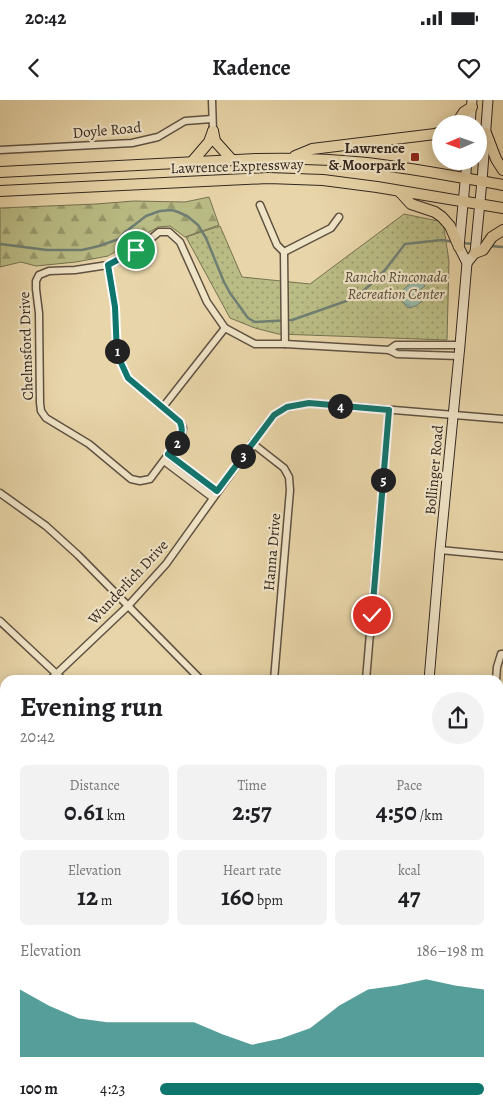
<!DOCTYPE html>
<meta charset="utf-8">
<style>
:root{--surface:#fff;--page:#f2f2f2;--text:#202124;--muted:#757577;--accent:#0f766e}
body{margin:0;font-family:Alegreya,serif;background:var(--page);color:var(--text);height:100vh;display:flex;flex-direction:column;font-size:19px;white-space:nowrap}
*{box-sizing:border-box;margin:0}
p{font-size:16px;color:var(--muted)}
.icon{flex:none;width:28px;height:28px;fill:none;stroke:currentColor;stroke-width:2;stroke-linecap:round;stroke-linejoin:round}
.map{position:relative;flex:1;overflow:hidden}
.drawer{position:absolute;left:0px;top:575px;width:504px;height:444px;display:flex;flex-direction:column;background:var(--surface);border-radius:15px 15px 0 0;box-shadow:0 2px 12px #0003}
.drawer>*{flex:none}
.needle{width:32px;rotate:268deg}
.fabs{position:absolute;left:432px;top:15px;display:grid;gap:10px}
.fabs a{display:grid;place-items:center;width:55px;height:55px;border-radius:50%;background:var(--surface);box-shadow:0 2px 12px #0003;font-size:25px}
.pin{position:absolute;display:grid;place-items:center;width:42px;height:42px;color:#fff;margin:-21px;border:2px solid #fff;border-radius:50%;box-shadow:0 1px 5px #0007}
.km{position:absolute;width:25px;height:25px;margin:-12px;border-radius:50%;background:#222;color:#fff;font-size:14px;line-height:25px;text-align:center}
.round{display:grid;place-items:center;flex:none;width:52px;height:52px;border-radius:26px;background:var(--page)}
.summary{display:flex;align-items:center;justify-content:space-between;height:85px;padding:0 20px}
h1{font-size:28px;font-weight:700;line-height:38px}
.stats{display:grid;grid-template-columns:repeat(3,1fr);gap:8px;height:85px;padding:5px 20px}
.stats div{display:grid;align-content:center;border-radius:8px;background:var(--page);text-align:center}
.stats b{font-size:25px;font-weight:700}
.stats small{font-size:14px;font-weight:400}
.stats p{font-size:14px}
.chart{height:140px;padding:10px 20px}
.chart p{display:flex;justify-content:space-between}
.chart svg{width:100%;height:90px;margin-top:5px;fill:var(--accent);opacity:.7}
ul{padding:0 20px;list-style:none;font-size:16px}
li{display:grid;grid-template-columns:80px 60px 1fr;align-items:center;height:38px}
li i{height:12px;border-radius:6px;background:var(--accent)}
.status{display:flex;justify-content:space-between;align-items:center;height:35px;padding:0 25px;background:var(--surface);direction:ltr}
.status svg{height:14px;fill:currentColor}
header{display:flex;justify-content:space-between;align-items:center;height:65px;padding:0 20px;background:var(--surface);font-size:22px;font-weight:700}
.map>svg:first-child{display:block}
.forest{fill:url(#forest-firs);stroke:#767252}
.park{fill:url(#park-dots);stroke:#767252}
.water{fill:url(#water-waves);stroke:#6f7f73}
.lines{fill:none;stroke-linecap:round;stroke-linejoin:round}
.stream{stroke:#6f7f73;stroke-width:2.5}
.minor-casing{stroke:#605242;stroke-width:9}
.tertiary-casing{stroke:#605242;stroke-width:10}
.secondary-casing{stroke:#332720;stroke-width:11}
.trunk-casing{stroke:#332720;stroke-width:12}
.minor{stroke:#f0e4c7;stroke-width:6}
.tertiary{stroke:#f0e4c7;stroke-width:8}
.secondary{stroke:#f0e4c7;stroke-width:9}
.trunk{stroke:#e8d5a9;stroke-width:10}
.route-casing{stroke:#fff;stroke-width:10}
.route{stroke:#0f766e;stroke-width:6}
.poi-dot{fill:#8f2418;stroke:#f0e4c7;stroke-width:2}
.labels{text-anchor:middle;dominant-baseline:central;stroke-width:4.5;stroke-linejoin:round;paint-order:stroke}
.street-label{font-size:15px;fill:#332720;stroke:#f0e4c7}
.poi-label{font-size:15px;font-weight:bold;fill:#332720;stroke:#f0e4c7;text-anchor:end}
.park-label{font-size:15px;font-style:italic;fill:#554c39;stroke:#f0e4c7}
</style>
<div class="status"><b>20:42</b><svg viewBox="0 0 49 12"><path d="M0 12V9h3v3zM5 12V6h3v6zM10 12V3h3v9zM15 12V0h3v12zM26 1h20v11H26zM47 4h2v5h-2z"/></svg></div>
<header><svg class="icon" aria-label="back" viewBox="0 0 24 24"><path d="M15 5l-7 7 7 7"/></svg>Kadence<svg class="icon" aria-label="heart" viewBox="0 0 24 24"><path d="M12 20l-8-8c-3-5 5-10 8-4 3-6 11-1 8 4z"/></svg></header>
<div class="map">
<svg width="503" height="1018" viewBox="0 0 503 1018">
<defs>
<pattern id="forest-firs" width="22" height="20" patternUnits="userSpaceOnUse" patternTransform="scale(1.25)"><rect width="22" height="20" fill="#babc85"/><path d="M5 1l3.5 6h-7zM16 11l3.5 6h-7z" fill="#98996c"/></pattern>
<pattern id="park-dots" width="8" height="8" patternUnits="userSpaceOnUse" patternTransform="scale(1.25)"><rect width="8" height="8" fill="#babc85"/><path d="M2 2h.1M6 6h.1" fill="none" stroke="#98996c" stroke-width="1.8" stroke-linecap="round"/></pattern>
<pattern id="water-waves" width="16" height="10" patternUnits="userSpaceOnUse" patternTransform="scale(1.25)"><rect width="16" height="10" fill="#97b9aa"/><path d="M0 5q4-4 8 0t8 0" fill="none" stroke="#7c968a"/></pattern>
</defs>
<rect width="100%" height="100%" fill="#e8d5a9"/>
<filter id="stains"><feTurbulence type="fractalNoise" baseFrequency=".004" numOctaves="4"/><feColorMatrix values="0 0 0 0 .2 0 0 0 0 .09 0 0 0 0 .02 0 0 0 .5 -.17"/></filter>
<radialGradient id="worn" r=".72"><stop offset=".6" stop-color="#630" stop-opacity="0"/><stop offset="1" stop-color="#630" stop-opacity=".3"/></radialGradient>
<!-- forest -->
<path class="forest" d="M209,97L219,125L185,137L170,126L158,127L108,156L76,162L36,166L21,162L0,167V108L96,104L134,101L185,102Z"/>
<!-- park -->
<path class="park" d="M404,114L443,122L449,161L447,240L278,234L255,228L230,218L186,137L220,126L242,177L310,184Z"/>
<!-- water -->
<path class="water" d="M418,177L425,186L410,198L411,200L421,192L426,198L416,206H414L411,208L407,207L397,195Z"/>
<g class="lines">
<!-- stream -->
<g class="stream">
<path d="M462,143L474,144"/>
<path d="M0,144L47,150H82L99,146L119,139L124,133L146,116L160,111L172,110L178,112L187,116L198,125L206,138L224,182L230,193L248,218L255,222L292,220L355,198L370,185L385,170L405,144L442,140L454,142"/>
<path d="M490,146L503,147"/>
</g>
<!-- minor casing -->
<g class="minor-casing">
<g id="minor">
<path d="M212,0L213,31"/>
<path d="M0,50L132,43L158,37L185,21L212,19"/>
<path d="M260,105L277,145L284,152"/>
<path d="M284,152L285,244"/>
<path d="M284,152L331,128L339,117"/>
<path d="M108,165L115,207L117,253L128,278L180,322L183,328L182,336L150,379L140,381L131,379L89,344L46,318L41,311L40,303L39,213L36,189V181L39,175L49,171L75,170L108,165L137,150L159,132H169L180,142L207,202L225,228L255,244H285L389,250L397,254L459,256"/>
<path d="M389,250L396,245H460"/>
<path d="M163,307L225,228"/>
<path d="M252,343L284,368L289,377L290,390L274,580"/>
<path d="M168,354L217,391"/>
<path d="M164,361L213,398"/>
<path d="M0,393L46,426L78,455L201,580"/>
<path d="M440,450L503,456"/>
<path d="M0,521L63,580"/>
<path d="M50,580L128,506L166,464L265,326C280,307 285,307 309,303L503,319"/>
<path d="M366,580L389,310"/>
<path d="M496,580L497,567L501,554H503"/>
<path d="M0,603H5"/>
<path d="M499,643L503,644"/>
<path d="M0,841L5,840"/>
<path d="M499,965L503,966"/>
<path d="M316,1014L324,1016L325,1014"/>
<path d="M70,1018V1014"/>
</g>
</g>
<!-- tertiary casing -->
<g class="tertiary-casing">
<path id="tertiary" d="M499,861L503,862"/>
</g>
<!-- secondary casing -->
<g class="secondary-casing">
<g id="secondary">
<path d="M470,24L472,0"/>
<path d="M467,163L475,153L482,81L488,0"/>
<path d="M429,580L440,450L460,245L467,163L459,147L467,61"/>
<path d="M391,1018L392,1014"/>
</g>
</g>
<!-- trunk casing -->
<g class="trunk-casing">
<g id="trunk">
<path d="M456,24L464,12L472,7"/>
<path d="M213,31L215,41L232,60"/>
<path d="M486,33L496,59L503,70"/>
<path d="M295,56L312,49L435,34L441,32"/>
<path d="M191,63L209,42L213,31"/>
<path d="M0,72L256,59C293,58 330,59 367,63C412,68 458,77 503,85"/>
<path d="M0,91L268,78L323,80L377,87L503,108"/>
<path d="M399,91L411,104L435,112L442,117L450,126L459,147"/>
<path d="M475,153L483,150L492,137L503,130"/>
</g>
</g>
<!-- minor -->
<use href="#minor" class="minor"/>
<!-- tertiary -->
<use href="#tertiary" class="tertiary"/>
<!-- secondary -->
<use href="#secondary" class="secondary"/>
<!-- trunk -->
<use href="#trunk" class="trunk"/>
</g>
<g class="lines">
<!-- route casing -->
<g class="route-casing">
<path id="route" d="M136,150L108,165L115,207L117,254L128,278L180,322C186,336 176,343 168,354L217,391L274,315L287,307L309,303L389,310L372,515"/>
</g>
<!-- route -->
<use href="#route" class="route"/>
</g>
<!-- markers -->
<rect class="poi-dot" x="410" y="52" width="10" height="10" rx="2.5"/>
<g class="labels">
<!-- street labels -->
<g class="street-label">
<text transform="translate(107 30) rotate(-5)">Doyle Road</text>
<text transform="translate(237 66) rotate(-2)">Lawrence Expressway</text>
<text transform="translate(26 246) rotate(-92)">Chelmsford Drive</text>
<text transform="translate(434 370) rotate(-85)">Bollinger Road</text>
<text transform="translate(272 452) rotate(-85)">Hanna Drive</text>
<text transform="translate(128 482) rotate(-47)">Wunderlich Drive</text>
</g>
<!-- poi labels -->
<g class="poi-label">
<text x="405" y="48">Lawrence<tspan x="405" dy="17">&amp; Moorpark</tspan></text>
</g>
<!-- park labels -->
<g class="park-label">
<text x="396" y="177">Rancho Rinconada<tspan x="396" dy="17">Recreation Center</tspan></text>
</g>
</g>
<rect width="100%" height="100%" filter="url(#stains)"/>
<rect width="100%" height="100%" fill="url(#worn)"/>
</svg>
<div class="fabs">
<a><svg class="needle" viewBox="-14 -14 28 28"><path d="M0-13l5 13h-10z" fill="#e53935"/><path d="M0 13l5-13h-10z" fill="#757577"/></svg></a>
</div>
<div class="pin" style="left:136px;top:150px;background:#1e9e55"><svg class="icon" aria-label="arrive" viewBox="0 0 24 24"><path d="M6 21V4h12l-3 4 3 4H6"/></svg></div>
<div class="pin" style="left:372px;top:515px;background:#d93025"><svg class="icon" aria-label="check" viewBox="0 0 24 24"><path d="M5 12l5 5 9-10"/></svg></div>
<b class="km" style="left:117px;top:251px">1</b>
<b class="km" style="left:177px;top:343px">2</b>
<b class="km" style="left:243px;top:356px">3</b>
<b class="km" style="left:340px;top:306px">4</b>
<b class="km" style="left:383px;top:380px">5</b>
<section class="drawer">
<div class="summary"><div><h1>Evening run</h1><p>20:42</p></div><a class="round"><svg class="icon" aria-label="share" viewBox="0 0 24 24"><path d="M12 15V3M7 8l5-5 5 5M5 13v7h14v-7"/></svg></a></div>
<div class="stats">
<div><p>Distance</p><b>0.61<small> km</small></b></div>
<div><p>Time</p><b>2:57</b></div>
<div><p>Pace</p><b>4:50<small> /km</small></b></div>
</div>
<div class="stats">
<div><p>Elevation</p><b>12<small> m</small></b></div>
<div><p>Heart rate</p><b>160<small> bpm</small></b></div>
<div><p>kcal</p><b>47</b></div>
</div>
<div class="chart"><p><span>Elevation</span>186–198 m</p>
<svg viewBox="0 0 160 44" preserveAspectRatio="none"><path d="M0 44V11L10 19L20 25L30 27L40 27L50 27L60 27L70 33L80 38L90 35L100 30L110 19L120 11L130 9L140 6L150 9L160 11V44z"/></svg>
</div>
<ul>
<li><b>100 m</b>4:23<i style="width:100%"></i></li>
</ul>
</section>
</div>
